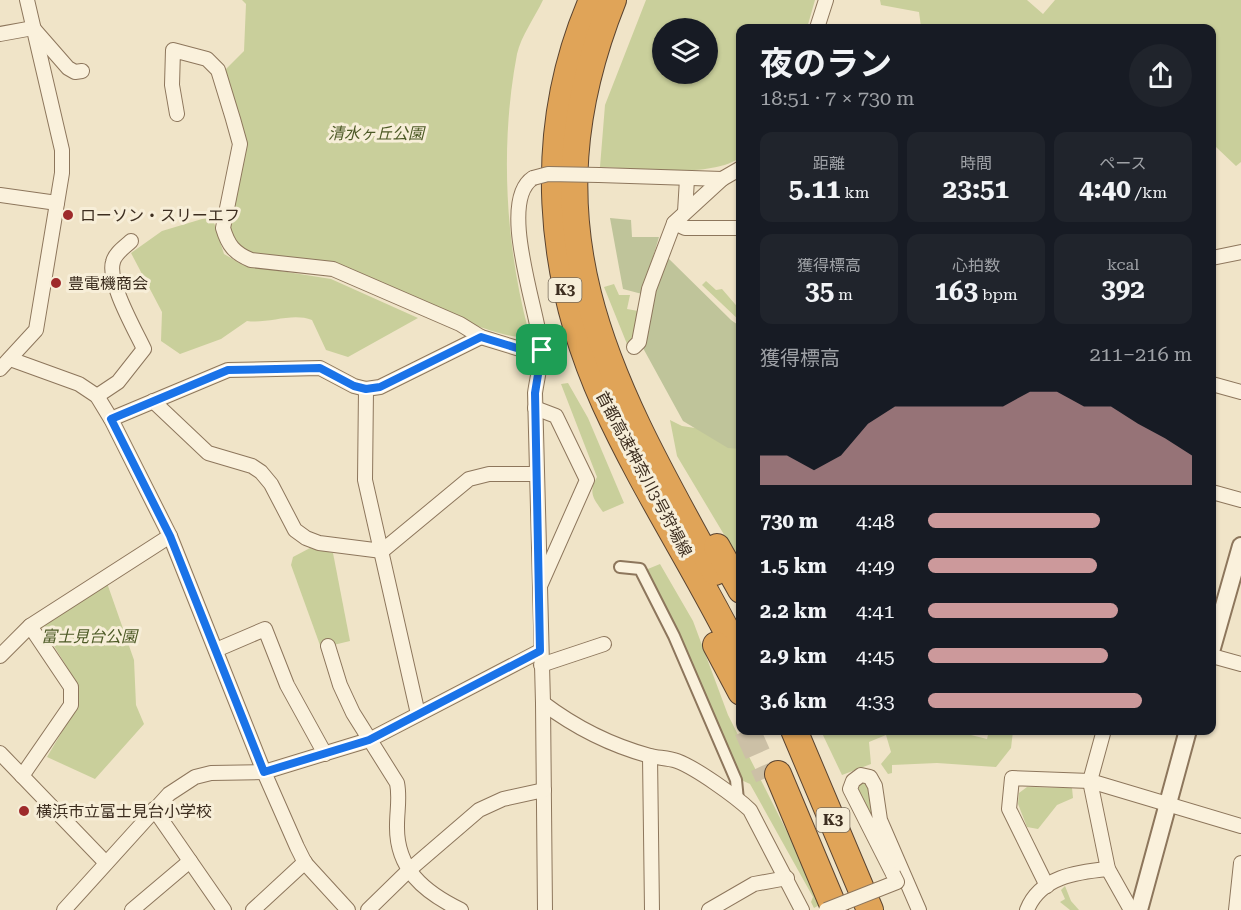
<!DOCTYPE html>
<html lang="ja">
<meta charset="utf-8">
<style>
:root{--surface:#171b24;--page:#20242c;--text:#f1f3f6;--muted:#9ea1a6;--accent:#cc999b}
body{margin:0;font-family:"Roboto Serif","Noto Sans JP",serif;background:var(--page);color:var(--text);height:100vh;display:flex;flex-direction:column;font-size:22px;white-space:nowrap}
*{box-sizing:border-box;margin:0}
p{font-size:20px;color:var(--muted)}
.icon{flex:none;width:33px;height:33px;fill:none;stroke:currentColor;stroke-width:2;stroke-linecap:round;stroke-linejoin:round}
.map{position:relative;flex:1;overflow:hidden}
.side{position:absolute;left:736px;top:24px;width:480px;height:711px;display:flex;flex-direction:column;background:var(--surface);border-radius:12px;box-shadow:0 2px 4px #0004}
.side>*{flex:none}
.fabs{position:absolute;left:652px;top:18px;display:grid;gap:12px}
.fabs a{display:grid;place-items:center;width:66px;height:66px;border-radius:50%;background:var(--surface);box-shadow:0 2px 4px #0004;font-size:30px}
.pin{position:absolute;display:grid;place-items:center;width:51px;height:51px;color:#fff;margin:-26px;border-radius:12px;box-shadow:0 3px 9px #0006}
.round{display:grid;place-items:center;flex:none;width:63px;height:63px;border-radius:32px;background:var(--page)}
.head{display:flex;align-items:center;justify-content:space-between;height:102px;padding:0 24px}
h1{font-size:33px;font-weight:700;line-height:45px}
.figures{display:grid;grid-template-columns:repeat(3,1fr);gap:9px;height:102px;padding:6px 24px}
.figures div{display:grid;align-content:center;border-radius:12px;background:var(--page);text-align:center}
.figures b{font-size:26px;font-weight:700}
.figures small{font-size:16px;font-weight:400}
.figures p{font-size:16px}
.chart{height:168px;padding:12px 24px}
.chart p{display:flex;justify-content:space-between}
.chart svg{width:100%;height:108px;margin-top:6px;fill:var(--accent);opacity:.7}
ul{padding:0 24px;list-style:none;font-size:20px}
li{display:grid;grid-template-columns:96px 72px 1fr;align-items:center;height:45px}
li i{height:15px;border-radius:8px;background:var(--accent)}
.map>svg:first-child{display:block}
.green{fill:#c9cf9b;fill-rule:evenodd}
.cemetery{fill:#bfc49a}
.lines{fill:none;stroke-linecap:round;stroke-linejoin:round}
.motorway-tunnel{stroke:#ccc0a6;stroke-width:26;stroke-dasharray:26 13;stroke-linecap:butt}
.pedestrian-casing{stroke:#8d765c;stroke-width:14}
.minor-casing{stroke:#8d765c;stroke-width:16}
.tertiary-casing{stroke:#8d765c;stroke-width:20}
.motorway-casing{stroke:#5b4430;stroke-width:28}
.pedestrian{stroke:#faf1dc;stroke-width:10}
.minor{stroke:#faf1dc;stroke-width:14}
.tertiary{stroke:#faf1dc;stroke-width:16}
.motorway{stroke:#e0a458;stroke-width:26}
.minor-bridge-casing{stroke:#8d765c;stroke-width:16;stroke-linecap:butt}
.minor-bridge{stroke:#faf1dc;stroke-width:14}
.route-casing{stroke:#fff;stroke-width:12}
.route{stroke:#1a73e8;stroke-width:8}
.poi-dot{fill:#9e2a2b;stroke:#f7eed8;stroke-width:2}
.labels{text-anchor:middle;dominant-baseline:central;stroke-width:6;stroke-linejoin:round;paint-order:stroke}
.shield{fill:#f7eed8;stroke:#756857;stroke-width:1.5}
.shield-label{font-size:15px;font-weight:bold;fill:#3d2e20}
.park-label{font-size:16px;font-style:italic;fill:#4d5a26;stroke:#f7eed8}
.poi-label{font-size:16px;fill:#3d2e20;stroke:#f7eed8;text-anchor:start}
.street-label{font-size:16px;fill:#3d2e20;stroke:#f7eed8}
</style>
<div class="map">
<svg width="1241" height="910" viewBox="0 0 1241 910">
<rect width="100%" height="100%" fill="#f0e4c8"/>
<!-- green -->
<g class="green">
<path d="M242,0H543C535,17 521,36 517,54C500,143 505,242 528,329L527,337C497,342 379,283 345,268C317,257 247,266 233,240C218,212 242,175 243,146C244,129 229,89 224,71L244,51L246,4Z"/>
<path d="M646,0H815L807,28H741V157C711,179 638,168 600,167L605,105ZM663,28H708V74H663Z"/>
<path d="M880,0H1027L1043,14L1055,0H1241V162L1236,166L1216,147L1212,151V28H926L921,27L919,12L881,5Z"/>
<path d="M212,216L224,254L243,265L331,279L418,318L348,357L326,350L312,320C292,312 269,324 247,321L221,339L180,354L161,341L162,312L131,253L162,231Z"/>
<path d="M706,281L716,290L722,289L741,311V322L702,285Z"/>
<path d="M614,284L619,295H630L627,309L638,311L634,341L627,344L604,287Z"/>
<path d="M568,383L588,418L624,503L603,512C593,498 588,493 597,477L561,384Z"/>
<path d="M670,420L682,426L721,432L741,447V563L677,456Z"/>
<path d="M310,548L333,553L350,641L321,648L291,565L293,557Z"/>
<path d="M660,564L693,621L728,715L823,903L814,908L811,902L813,897L750,784L739,779L643,571Z"/>
<path d="M107,583L134,660L136,705L144,724L95,779L47,757L79,703L78,685L41,625Z"/>
<path d="M821,731H955L987,739L989,731H1013L1011,748L996,767L937,763L892,765V773L888,774L881,764L891,752L886,735L869,742L871,764L842,775Z"/>
<path d="M865,782L870,787L893,859L860,797L858,784Z"/>
<path d="M1027,787L1072,788L1073,798L1057,805L1038,829L1027,827L1018,804L1019,793Z"/>
<path d="M1065,886L1071,901L1079,910H1070L1060,902L1065,899L1061,890Z"/>
</g>
<!-- cemetery -->
<g class="cemetery">
<path d="M610,218L631,220L632,237H659L642,294L623,289Z"/>
<path d="M666,256L731,320L741,327V449L728,448L683,421L643,348L652,300Z"/>
</g>
<g class="lines">
<!-- motorway-tunnel -->
<path class="motorway-tunnel" d="M747,730L768,777"/>
<!-- pedestrian casing -->
<g class="pedestrian-casing">
<path id="pedestrian" d="M620,567L640,569L674,636L736,780L738,800"/>
</g>
<!-- minor casing -->
<g class="minor-casing">
<g id="minor">
<path d="M817,28L826,0"/>
<path d="M0,34L33,28L68,68L75,72L82,71"/>
<path d="M177,114L172,85L173,50L207,59L218,70L233,119L240,144L223,228C228,245 234,253 251,260L333,269L460,324L481,337L520,349L542,350"/>
<path d="M599,175L722,179L741,168"/>
<path d="M533,178C497,201 538,311 541,347C542,361 537,378 535,393L543,703L545,910"/>
<path d="M0,195L57,203"/>
<path d="M685,212L687,179"/>
<path d="M674,223L685,228H741"/>
<path d="M1212,258L1241,252"/>
<path d="M634,347L639,342L649,289L674,223L722,179"/>
<path d="M10,359L79,384L97,396L111,419L170,536L264,772L297,847L305,863L348,910"/>
<path d="M0,369L36,330L62,173V150L27,0"/>
<path d="M1212,384L1241,392"/>
<path d="M366,389L365,480L418,714"/>
<path d="M97,396L118,382L144,349C135,330 107,281 113,262C115,253 125,247 131,241"/>
<path d="M153,401L208,453L252,466L261,472L271,484L295,530L306,538L319,543L382,551L469,479L489,474H537"/>
<path d="M535,408L556,416L587,480L540,586"/>
<path d="M111,419L228,370L320,368L354,386L366,389L380,387L481,337"/>
<path d="M1212,492L1241,500"/>
<path d="M328,646L340,685L353,713L397,783C400,797 397,811 397,825C396,869 424,892 461,910"/>
<path d="M216,650L265,629L287,685L325,754"/>
<path d="M0,656L30,626L170,536"/>
<path d="M1212,656L1241,664"/>
<path d="M541,665L604,644"/>
<path d="M543,703C576,728 610,745 650,756C659,758 669,758 677,761C696,768 735,796 750,810L802,910"/>
<path d="M1104,730L1090,781L1108,869L1131,910"/>
<path d="M0,753L106,863"/>
<path d="M650,756L652,910"/>
<path d="M22,776L71,705V687L30,626"/>
<path d="M154,809L224,910"/>
<path d="M893,874L850,789L853,781L861,775L870,777L875,786L880,820L919,910"/>
<path d="M1047,886L1009,809L1012,778L1090,781L1241,826"/>
<path d="M64,910L169,794L195,777L211,773L264,772L369,740L540,651"/>
<path d="M132,910L190,861"/>
<path d="M253,910L305,862"/>
<path d="M368,910L408,871L479,810L503,799L544,790"/>
<path d="M709,910L754,884L787,878"/>
<path d="M1027,910C1040,877 1076,872 1108,869"/>
<path d="M1236,910L1241,863"/>
</g>
</g>
<!-- tertiary casing -->
<g class="tertiary-casing">
<g id="tertiary">
<path d="M1212,648L1241,546"/>
<path d="M1139,910L1188,730"/>
</g>
</g>
<!-- motorway casing -->
<g class="motorway-casing">
<g id="motorway">
<path d="M592,0C535,132 547,275 605,404C645,492 699,573 741,659"/>
<path d="M613,0C522,228 606,375 715,572"/>
<path d="M717,547L741,590"/>
<path d="M716,645L741,692"/>
<path d="M794,730L870,910"/>
<path d="M778,774L835,910"/>
</g>
</g>
<!-- pedestrian -->
<use href="#pedestrian" class="pedestrian"/>
<!-- minor -->
<use href="#minor" class="minor"/>
<!-- tertiary -->
<use href="#tertiary" class="tertiary"/>
<!-- motorway -->
<use href="#motorway" class="motorway"/>
<!-- minor-bridge casing -->
<g class="minor-bridge-casing">
<g id="minor-bridge">
<path d="M533,178L548,174L599,175"/>
<path d="M826,910L897,882L893,874"/>
</g>
</g>
<!-- minor-bridge -->
<use href="#minor-bridge" class="minor-bridge"/>
</g>
<g class="lines">
<!-- route casing -->
<g class="route-casing">
<path id="route" d="M481,337L520,349L542,350L535,393L540,651L369,740L264,772L170,536L111,419L228,370L320,368L354,386L366,389L380,387Z"/>
</g>
<!-- route -->
<use href="#route" class="route"/>
</g>
<!-- markers -->
<g class="poi-dot">
<circle cx="68" cy="215" r="6"/>
<circle cx="56" cy="283" r="6"/>
<circle cx="24" cy="811" r="6"/>
</g>
<g class="labels">
<!-- shield labels -->
<g class="shield">
<rect x="548.5" y="278" width="33" height="24" rx="4.5"/>
<rect x="816.5" y="808" width="33" height="24" rx="4.5"/>
</g>
<g class="shield-label">
<text x="565" y="290">K3</text>
<text x="833" y="820">K3</text>
</g>
<!-- park labels -->
<g class="park-label">
<text x="376" y="133">清水ヶ丘公園</text>
<text x="89" y="636">富士見台公園</text>
</g>
<!-- poi labels -->
<g class="poi-label">
<text x="80" y="215">ローソン・スリーエフ</text>
<text x="68" y="283">豊電機商会</text>
<text x="36" y="811">横浜市立富士見台小学校</text>
</g>
<!-- street labels -->
<g class="street-label">
<text transform="translate(644 474) rotate(62)">首都高速神奈川3号狩場線</text>
</g>
</g>
</svg>
<div class="fabs">
<a><svg class="icon" aria-label="layers" viewBox="0 0 24 24"><path d="M12 4l9 5-9 5-9-5zM3 14l9 5 9-5"/></svg></a>
</div>
<div class="pin" style="left:542px;top:350px;background:#1e9e55"><svg class="icon" aria-label="arrive" viewBox="0 0 24 24"><path d="M6 21V4h12l-3 4 3 4H6"/></svg></div>
<section class="side">
<div class="head"><div><h1>夜のラン</h1><p>18:51 · 7 × 730 m</p></div><a class="round"><svg class="icon" aria-label="share" viewBox="0 0 24 24"><path d="M12 15V3M7 8l5-5 5 5M5 13v7h14v-7"/></svg></a></div>
<div class="figures">
<div><p>距離</p><b>5.11<small> km</small></b></div>
<div><p>時間</p><b>23:51</b></div>
<div><p>ペース</p><b>4:40<small> /km</small></b></div>
</div>
<div class="figures">
<div><p>獲得標高</p><b>35<small> m</small></b></div>
<div><p>心拍数</p><b>163<small> bpm</small></b></div>
<div><p>kcal</p><b>392</b></div>
</div>
<div class="chart"><p><span>獲得標高</span>211–216 m</p>
<svg viewBox="0 0 160 44" preserveAspectRatio="none"><path d="M0 44V32L10 32L20 38L30 32L40 19L50 12L60 12L70 12L80 12L90 12L100 6L110 6L120 12L130 12L140 19L150 25L160 32V44z"/></svg>
</div>
<ul>
<li><b>730 m</b>4:48<i style="width:65%"></i></li>
<li><b>1.5 km</b>4:49<i style="width:64%"></i></li>
<li><b>2.2 km</b>4:41<i style="width:72%"></i></li>
<li><b>2.9 km</b>4:45<i style="width:68%"></i></li>
<li><b>3.6 km</b>4:33<i style="width:81%"></i></li>
</ul>
</section>
</div>
